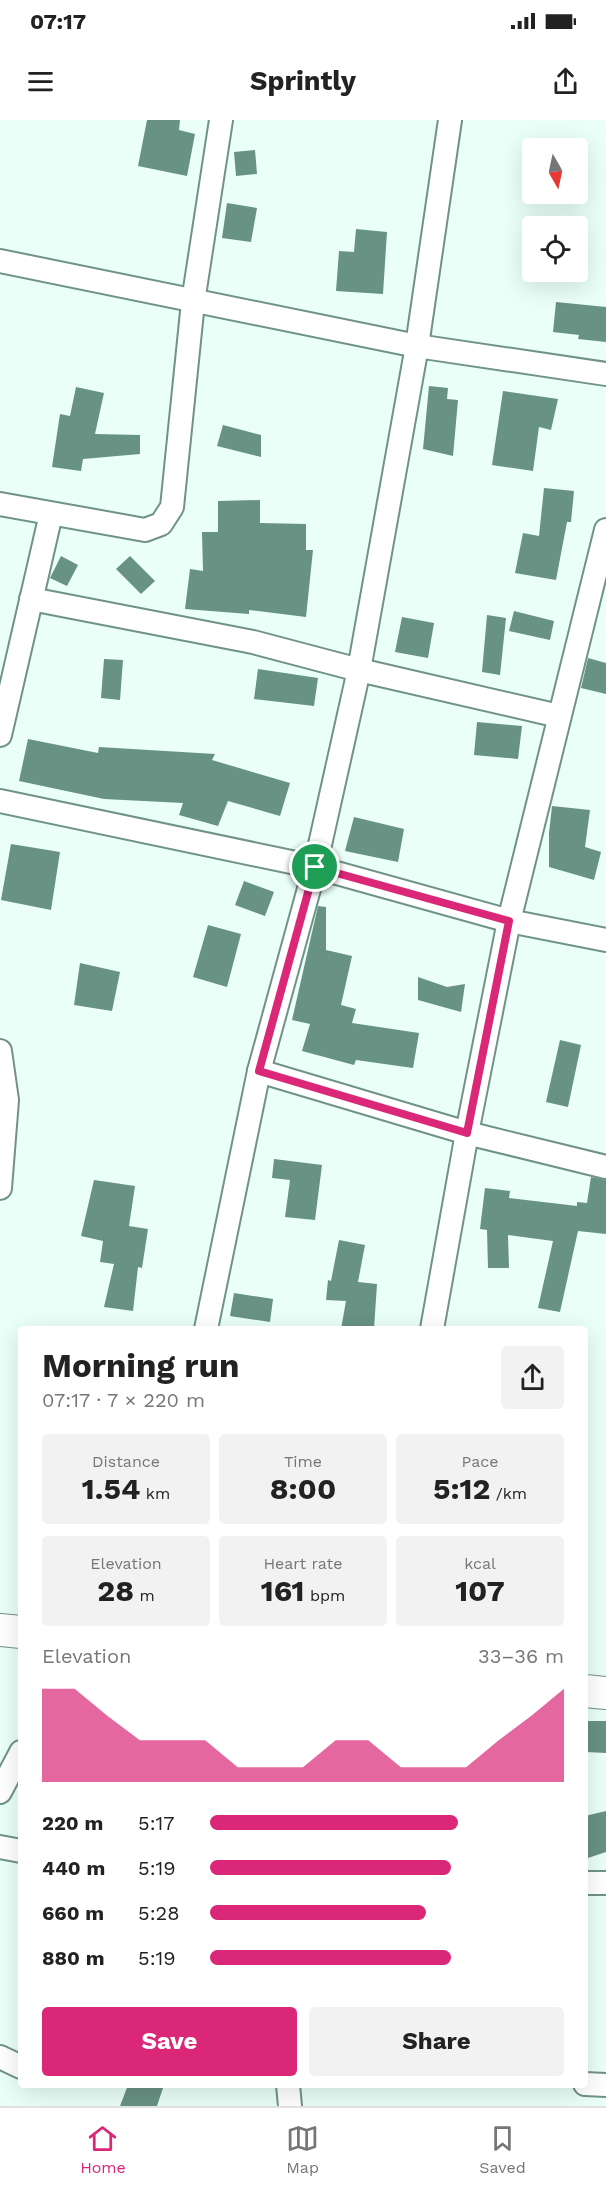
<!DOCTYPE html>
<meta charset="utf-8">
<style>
:root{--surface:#fff;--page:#f2f2f2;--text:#222;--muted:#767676;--line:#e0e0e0;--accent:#db2777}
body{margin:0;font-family:"Work Sans",sans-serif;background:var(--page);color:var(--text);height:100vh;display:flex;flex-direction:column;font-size:22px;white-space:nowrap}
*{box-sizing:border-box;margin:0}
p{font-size:20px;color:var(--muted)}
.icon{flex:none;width:33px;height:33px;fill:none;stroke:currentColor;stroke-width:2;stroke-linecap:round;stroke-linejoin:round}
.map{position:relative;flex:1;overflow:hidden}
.side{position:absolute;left:18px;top:1206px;width:570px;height:762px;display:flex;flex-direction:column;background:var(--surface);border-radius:6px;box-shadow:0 6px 24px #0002}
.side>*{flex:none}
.needle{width:39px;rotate:171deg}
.fabs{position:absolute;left:522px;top:18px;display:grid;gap:12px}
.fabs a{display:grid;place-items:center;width:66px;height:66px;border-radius:6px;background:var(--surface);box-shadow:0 6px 24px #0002;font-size:30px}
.pin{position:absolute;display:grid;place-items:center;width:51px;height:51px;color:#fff;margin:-26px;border:3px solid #fff;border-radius:50%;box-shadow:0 2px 6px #0007}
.round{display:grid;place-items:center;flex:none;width:63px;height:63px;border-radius:6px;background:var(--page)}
.overview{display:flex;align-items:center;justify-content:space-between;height:102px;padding:0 24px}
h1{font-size:33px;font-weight:700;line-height:45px}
.figures{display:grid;grid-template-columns:repeat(3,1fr);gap:9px;height:102px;padding:6px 24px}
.figures div{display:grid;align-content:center;border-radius:6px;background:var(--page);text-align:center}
.figures b{font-size:30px;font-weight:700}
.figures small{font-size:16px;font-weight:400}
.figures p{font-size:16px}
.chart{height:168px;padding:12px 24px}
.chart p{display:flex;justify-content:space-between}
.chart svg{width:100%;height:108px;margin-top:6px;fill:var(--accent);opacity:.7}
.action{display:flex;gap:12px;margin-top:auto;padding:12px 24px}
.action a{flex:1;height:69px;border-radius:6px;background:var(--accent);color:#fff;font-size:24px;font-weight:700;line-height:69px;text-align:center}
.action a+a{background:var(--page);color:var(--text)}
ul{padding:0 24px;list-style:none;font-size:20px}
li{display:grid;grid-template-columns:96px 72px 1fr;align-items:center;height:45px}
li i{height:15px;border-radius:8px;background:var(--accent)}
.status{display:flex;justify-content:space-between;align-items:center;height:42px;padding:0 30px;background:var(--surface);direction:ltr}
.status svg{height:16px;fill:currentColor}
header{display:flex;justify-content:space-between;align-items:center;height:78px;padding:0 24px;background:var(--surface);font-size:27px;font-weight:700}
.dock{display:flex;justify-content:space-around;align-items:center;height:84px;border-top:2px solid var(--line);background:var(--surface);font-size:16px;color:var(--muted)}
.dock a{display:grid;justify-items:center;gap:3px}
.dock .current{color:var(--accent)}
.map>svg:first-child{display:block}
.building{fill:#689284}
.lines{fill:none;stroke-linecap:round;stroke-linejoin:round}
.street-casing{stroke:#709387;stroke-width:26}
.secondary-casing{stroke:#709387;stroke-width:34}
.street{stroke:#fff;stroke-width:22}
.secondary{stroke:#fff;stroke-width:32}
.route-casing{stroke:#fff;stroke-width:12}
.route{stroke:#db2777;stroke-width:8}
</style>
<div class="status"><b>07:17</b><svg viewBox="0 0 49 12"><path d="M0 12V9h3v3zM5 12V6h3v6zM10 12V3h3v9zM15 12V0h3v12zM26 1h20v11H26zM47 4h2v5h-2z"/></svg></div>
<header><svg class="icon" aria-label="menu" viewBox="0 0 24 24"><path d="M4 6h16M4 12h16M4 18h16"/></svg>Sprintly<svg class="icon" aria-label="share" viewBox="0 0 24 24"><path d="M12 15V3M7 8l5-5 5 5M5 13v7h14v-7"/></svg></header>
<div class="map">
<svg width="606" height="1986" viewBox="0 0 606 1986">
<rect width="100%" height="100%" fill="#e9fff7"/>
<!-- building -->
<g class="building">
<path d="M147,0H180L179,10L195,14L187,56L138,46Z"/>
<path d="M255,30L257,54L236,56L234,32Z"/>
<path d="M227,83L257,88L251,122L222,118Z"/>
<path d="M356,109L387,112L383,174L336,171L339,131L354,132Z"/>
<path d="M556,182L606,187V222L578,219L579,215L553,212Z"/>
<path d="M429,266L448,268L447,279L458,280L453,336L423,329Z"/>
<path d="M76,267L104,273L95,314L140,315V334L83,339L81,351L52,347L60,294L70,296Z"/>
<path d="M503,271L558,279L551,310L539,307L533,351L492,345Z"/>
<path d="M223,305L261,315V337L217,326Z"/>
<path d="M544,368L574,371L571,402H567L556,460L515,453L523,413L539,416Z"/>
<path d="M260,380V403L306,404V430H313L306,497L249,490V494L185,489L190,449L203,451L202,412H218V381Z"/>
<path d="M61,436L78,445L67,466L50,458Z"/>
<path d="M130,436L155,461L141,474L116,449Z"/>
<path d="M514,491L554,501L550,520L509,511Z"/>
<path d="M487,495L506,498L500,555L482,552Z"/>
<path d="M402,497L434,503L428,538L395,532Z"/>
<path d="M588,538L606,543V574L581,568Z"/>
<path d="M104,539L123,540L120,580L101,578Z"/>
<path d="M258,549L318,558L314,586L254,579Z"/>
<path d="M477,602L522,606L518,639L474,635Z"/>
<path d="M28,619L98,633L99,627L215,634L212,640L290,663L280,696L228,681L218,706L179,695L183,683L104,679L19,661Z"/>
<path d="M552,686L590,690L585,727L601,732L594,760L549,747V713Z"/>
<path d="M354,697L404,709L398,742L345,731Z"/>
<path d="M11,724L60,732L51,790L1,780Z"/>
<path d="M244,761L274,772L265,796L235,785Z"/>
<path d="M318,786L326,787V830L352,836L341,885L356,889L352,903L419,913L413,948L356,940L354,945L302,931L310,904L292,900Z"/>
<path d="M208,805L241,814L227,867L193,857Z"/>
<path d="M80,843L120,852L112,891L74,885Z"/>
<path d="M418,857L447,867L465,864L461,892L418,880Z"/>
<path d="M560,920L581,925L568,987L546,982Z"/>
<path d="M274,1039L322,1045L315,1100L285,1097L290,1060L272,1058Z"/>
<path d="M591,1057L606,1060V1114L578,1111L560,1192L538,1188L553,1121L508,1115L509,1148H488L487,1110L480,1109L485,1068L510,1071L509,1078L577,1086V1082L587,1083Z"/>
<path d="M94,1060L135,1066L129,1106L148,1109L142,1148L138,1147L133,1191L104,1187L114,1144L100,1142L103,1121L81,1116Z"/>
<path d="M339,1120L365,1125L358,1162L377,1164L374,1209H341L346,1181L326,1180L328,1160L331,1161Z"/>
<path d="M234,1173L273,1179L270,1202L230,1196Z"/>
<path d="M587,1601H606V1633L586,1632Z"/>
<path d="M606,1691V1732L585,1739V1696Z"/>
<path d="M128,1965H164L157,1986H120Z"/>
</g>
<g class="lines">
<!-- street casing -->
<g class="street-casing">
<g id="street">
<path d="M0,141L417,226L606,254"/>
<path d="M0,384L145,410L161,404L172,387L193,182L221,0"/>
<path d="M31,479L253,522L359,550L559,596"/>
<path d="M0,615L51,394"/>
<path d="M0,681L315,747L509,801L606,820"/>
<path d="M0,931L7,980L0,1068"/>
<path d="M259,951L467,1013L606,1047"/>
<path d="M206,1209L259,951L315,747L359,550L417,226L450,0"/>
<path d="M432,1209L467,1013L509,801L606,410"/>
<path d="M0,1672L21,1632"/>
<path d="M0,1727L21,1731"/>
<path d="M585,1763H606"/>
<path d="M0,1937L21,1947"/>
<path d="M585,1964L606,1965"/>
<path d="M288,1965L290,1986"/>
</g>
</g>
<!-- secondary casing -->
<g class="secondary-casing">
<g id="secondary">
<path d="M0,1510L21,1512"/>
<path d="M585,1571L606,1573"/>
</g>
</g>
<!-- street -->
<use href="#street" class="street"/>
<!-- secondary -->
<use href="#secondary" class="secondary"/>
</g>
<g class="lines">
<!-- route casing -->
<g class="route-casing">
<path id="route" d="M315,747L509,801L467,1013L259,951Z"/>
</g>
<!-- route -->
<use href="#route" class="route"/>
</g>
</svg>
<div class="fabs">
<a><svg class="needle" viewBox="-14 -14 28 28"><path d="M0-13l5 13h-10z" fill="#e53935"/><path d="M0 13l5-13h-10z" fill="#767676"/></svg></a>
<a><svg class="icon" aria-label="locate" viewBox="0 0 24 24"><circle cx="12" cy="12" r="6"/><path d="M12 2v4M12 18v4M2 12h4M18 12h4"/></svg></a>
</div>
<div class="pin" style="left:315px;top:747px;background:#1e9e55"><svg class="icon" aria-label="arrive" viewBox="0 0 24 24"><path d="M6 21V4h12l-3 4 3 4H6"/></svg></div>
<section class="side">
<div class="overview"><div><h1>Morning run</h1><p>07:17 · 7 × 220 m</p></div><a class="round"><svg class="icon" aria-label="share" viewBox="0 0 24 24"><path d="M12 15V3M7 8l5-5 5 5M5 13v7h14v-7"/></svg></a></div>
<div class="figures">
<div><p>Distance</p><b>1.54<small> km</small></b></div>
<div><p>Time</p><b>8:00</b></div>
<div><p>Pace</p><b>5:12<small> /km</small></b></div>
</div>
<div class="figures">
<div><p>Elevation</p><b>28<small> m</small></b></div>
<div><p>Heart rate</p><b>161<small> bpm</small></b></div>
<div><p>kcal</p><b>107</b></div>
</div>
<div class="chart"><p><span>Elevation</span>33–36 m</p>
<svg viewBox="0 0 160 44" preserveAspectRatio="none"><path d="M0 44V6L10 6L20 17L30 27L40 27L50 27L60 38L70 38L80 38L90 27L100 27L110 38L120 38L130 38L140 27L150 17L160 6V44z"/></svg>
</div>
<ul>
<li><b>220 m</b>5:17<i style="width:70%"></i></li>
<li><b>440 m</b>5:19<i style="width:68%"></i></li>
<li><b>660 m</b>5:28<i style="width:61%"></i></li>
<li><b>880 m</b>5:19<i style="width:68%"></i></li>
</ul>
<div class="action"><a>Save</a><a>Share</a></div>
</section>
</div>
<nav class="dock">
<a class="current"><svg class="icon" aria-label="home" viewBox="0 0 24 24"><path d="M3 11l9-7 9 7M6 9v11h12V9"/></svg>Home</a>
<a><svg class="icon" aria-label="map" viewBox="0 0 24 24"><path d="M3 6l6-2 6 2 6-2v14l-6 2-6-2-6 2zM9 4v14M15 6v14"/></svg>Map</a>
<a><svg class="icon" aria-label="saved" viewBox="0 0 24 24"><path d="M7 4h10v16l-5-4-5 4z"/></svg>Saved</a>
</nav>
